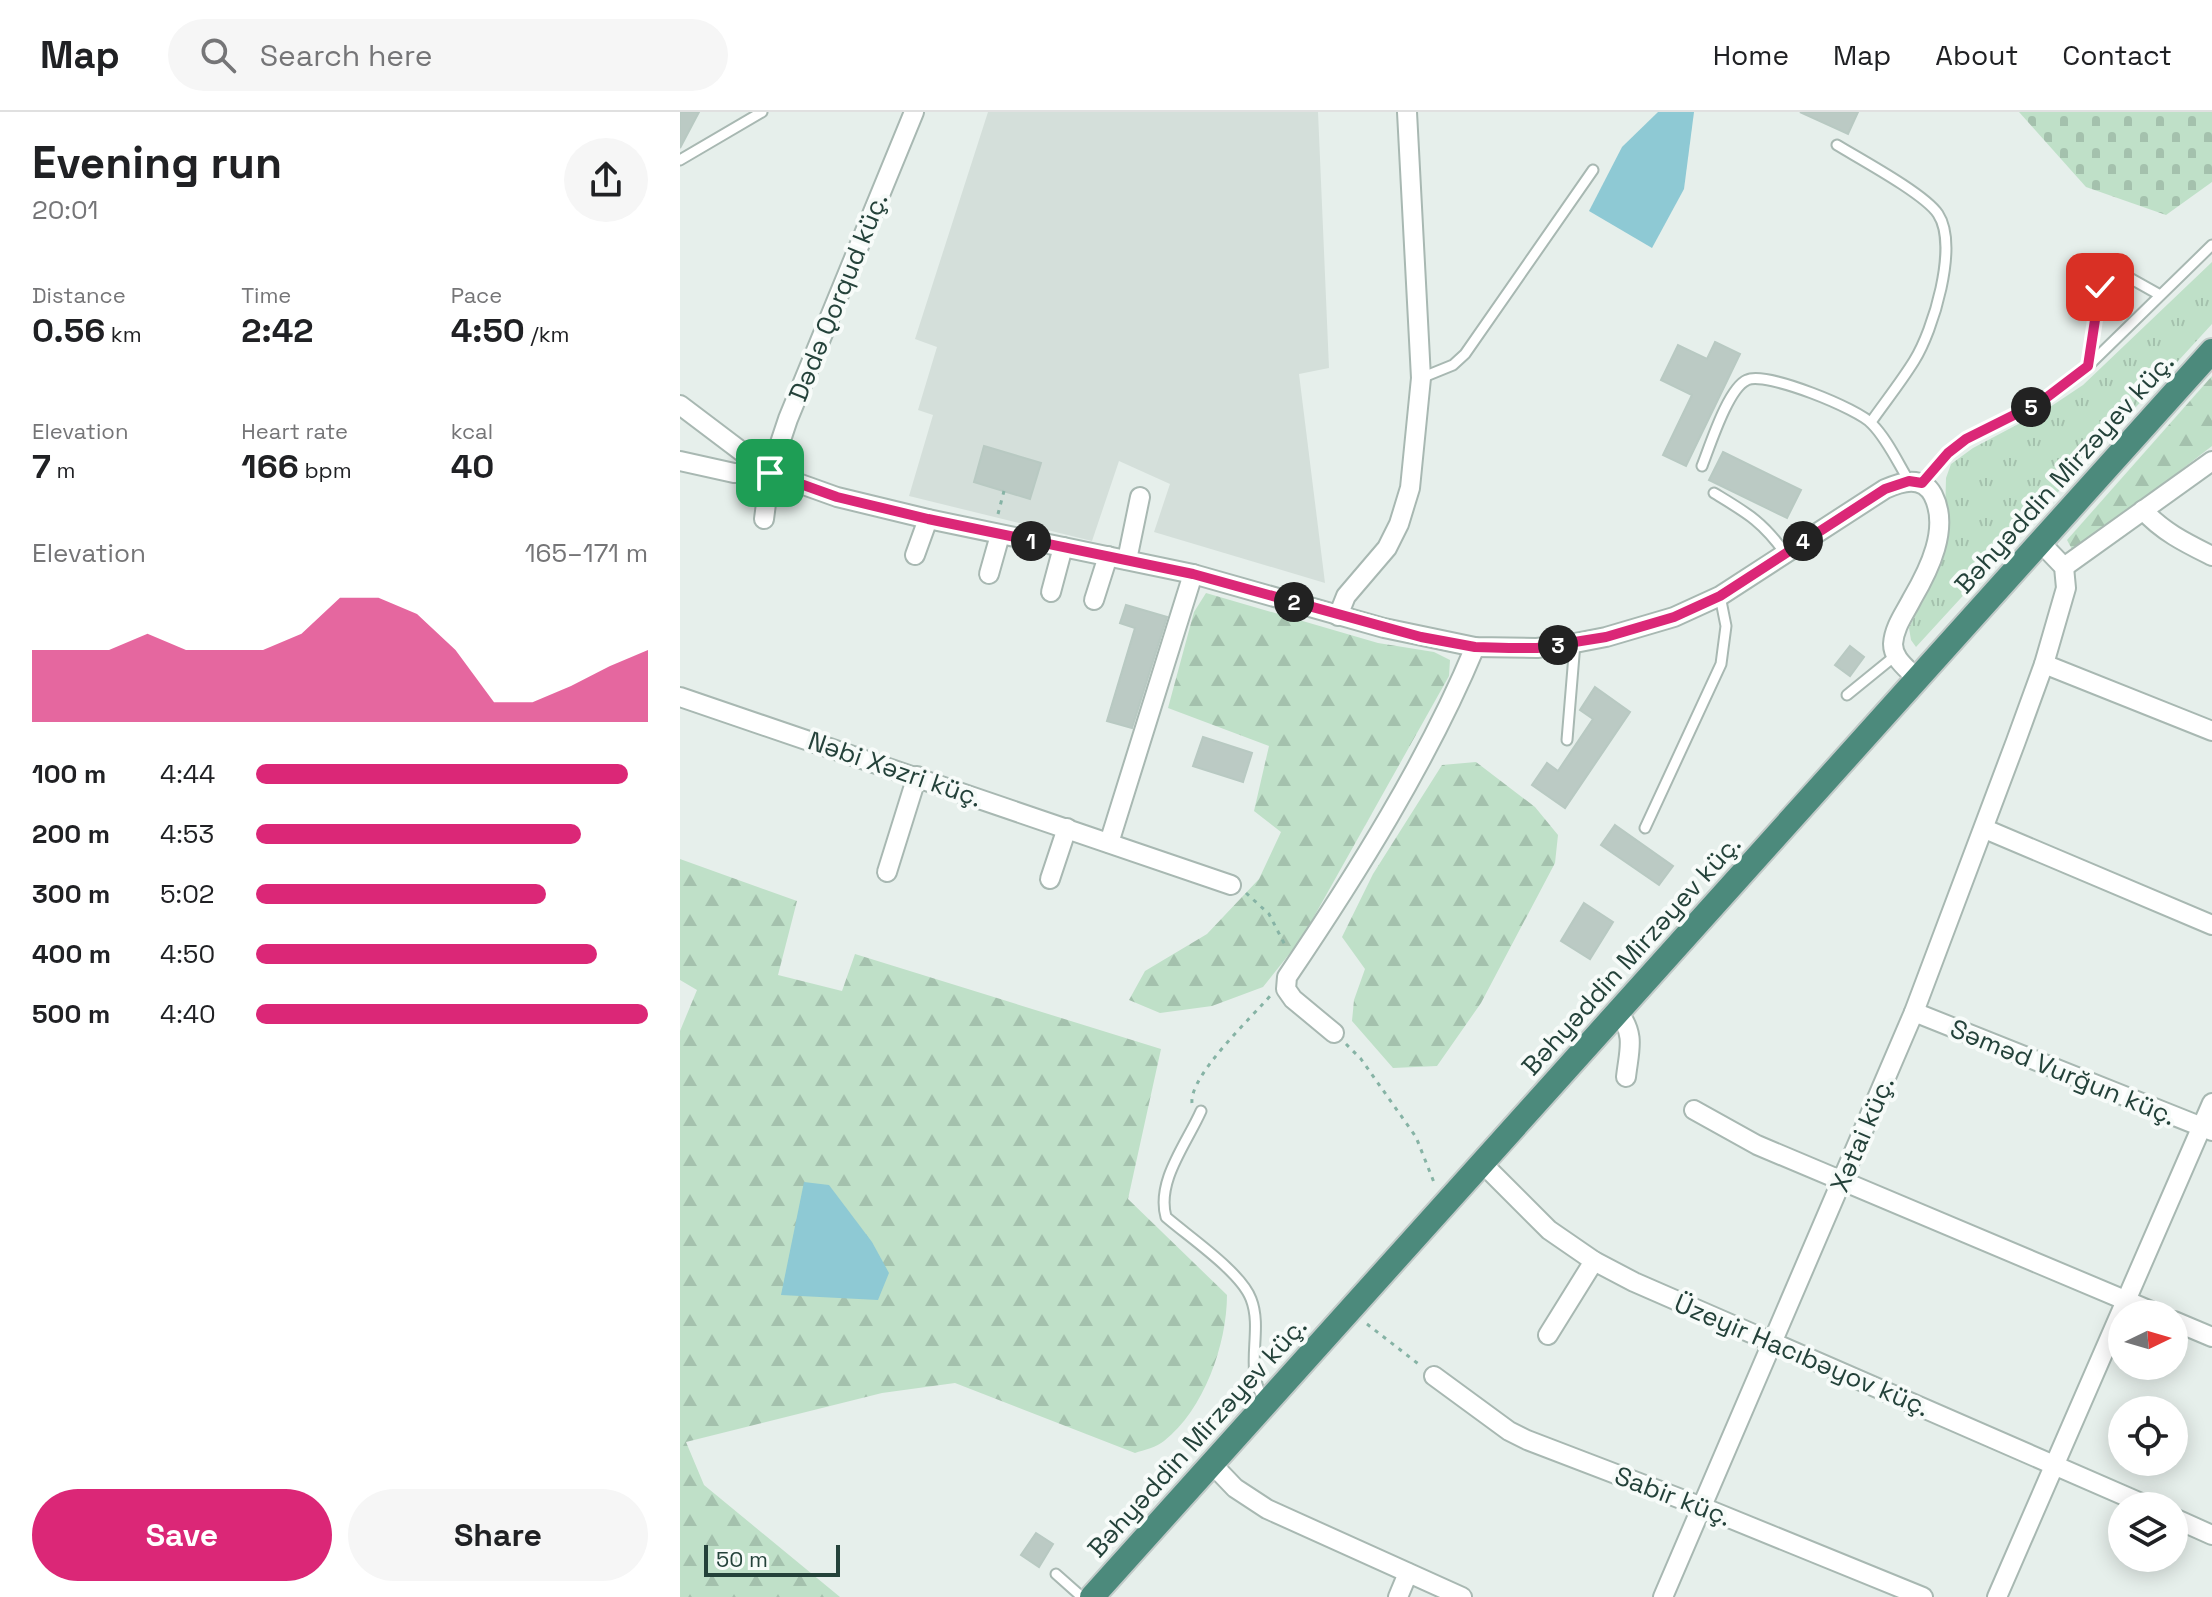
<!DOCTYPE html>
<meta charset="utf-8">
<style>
:root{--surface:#fff;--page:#f6f6f6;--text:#202124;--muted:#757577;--line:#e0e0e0;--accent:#db2777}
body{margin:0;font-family:"Space Grotesk",sans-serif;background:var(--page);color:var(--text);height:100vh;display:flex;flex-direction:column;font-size:30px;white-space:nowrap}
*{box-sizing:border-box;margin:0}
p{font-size:26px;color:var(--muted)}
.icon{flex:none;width:44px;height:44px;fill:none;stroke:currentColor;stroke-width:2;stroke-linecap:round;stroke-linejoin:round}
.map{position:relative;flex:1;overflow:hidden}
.drawer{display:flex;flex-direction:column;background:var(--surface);width:680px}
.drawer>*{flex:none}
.needle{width:52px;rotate:85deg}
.buttons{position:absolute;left:1428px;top:1188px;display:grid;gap:16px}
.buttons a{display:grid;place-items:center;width:80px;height:80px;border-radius:50%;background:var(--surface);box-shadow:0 4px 20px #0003;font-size:40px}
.scale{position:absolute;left:24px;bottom:20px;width:136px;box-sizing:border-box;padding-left:8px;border:4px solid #24423a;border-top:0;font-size:22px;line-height:28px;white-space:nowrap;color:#24423a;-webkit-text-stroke:6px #f7fbf9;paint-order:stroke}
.pin{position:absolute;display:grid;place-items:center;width:68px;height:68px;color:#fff;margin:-34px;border-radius:16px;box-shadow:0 4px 12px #0006}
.km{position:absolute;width:40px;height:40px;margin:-20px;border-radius:50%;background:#222;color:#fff;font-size:22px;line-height:40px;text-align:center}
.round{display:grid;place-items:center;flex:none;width:84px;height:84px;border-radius:42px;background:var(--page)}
.overview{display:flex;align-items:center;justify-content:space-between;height:136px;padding:0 32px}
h1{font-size:44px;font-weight:700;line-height:60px}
.figures{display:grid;grid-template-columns:repeat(3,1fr);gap:12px;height:136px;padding:8px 32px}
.figures div{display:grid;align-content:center}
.figures b{font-size:34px;font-weight:700}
.figures small{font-size:22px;font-weight:400}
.figures p{font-size:22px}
.chart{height:224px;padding:16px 32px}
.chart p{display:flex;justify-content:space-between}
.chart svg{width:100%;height:144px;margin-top:8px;fill:var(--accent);opacity:.7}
.cta{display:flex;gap:16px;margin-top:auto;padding:16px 32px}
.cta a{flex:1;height:92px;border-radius:48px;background:var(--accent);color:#fff;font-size:32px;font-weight:700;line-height:92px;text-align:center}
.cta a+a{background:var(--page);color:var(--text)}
ul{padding:0 32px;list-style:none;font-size:26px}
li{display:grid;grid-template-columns:128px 96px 1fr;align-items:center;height:60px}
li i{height:20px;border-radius:10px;background:var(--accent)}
header{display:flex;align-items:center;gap:48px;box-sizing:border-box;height:112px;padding:0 40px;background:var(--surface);border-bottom:2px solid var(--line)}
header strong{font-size:38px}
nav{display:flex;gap:44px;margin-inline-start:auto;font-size:28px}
.search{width:560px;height:72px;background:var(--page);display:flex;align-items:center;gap:20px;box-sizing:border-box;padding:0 28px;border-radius:44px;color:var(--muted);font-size:30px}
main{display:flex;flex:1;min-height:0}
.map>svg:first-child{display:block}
.built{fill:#d4dfda}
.grass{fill:url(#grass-tufts)}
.forest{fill:url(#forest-firs)}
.cemetery{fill:url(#cemetery-stones)}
.water{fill:#8ec9d4}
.building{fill:#bbcac4;stroke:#b8c9c2;stroke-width:2}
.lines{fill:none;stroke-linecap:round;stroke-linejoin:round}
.service-casing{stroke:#a8b8b2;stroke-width:13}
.minor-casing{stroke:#a8b8b2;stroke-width:22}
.trunk-casing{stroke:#c2cac8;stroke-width:28}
.path{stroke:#86b3a5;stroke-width:3;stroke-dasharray:4 6;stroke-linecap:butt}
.service{stroke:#fff;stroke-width:9}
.minor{stroke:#fff;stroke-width:18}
.trunk{stroke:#4c8a7c;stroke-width:24}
.route-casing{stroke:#fff;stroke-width:16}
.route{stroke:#db2777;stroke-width:10}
.labels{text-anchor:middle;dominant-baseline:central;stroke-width:8;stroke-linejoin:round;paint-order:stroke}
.street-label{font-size:26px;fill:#24423a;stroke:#f7fbf9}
</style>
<header>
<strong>Map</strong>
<div class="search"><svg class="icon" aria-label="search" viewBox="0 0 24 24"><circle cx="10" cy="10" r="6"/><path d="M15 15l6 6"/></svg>Search here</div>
<nav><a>Home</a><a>Map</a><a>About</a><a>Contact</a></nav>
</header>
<main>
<section class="drawer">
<div class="overview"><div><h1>Evening run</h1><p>20:01</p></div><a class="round"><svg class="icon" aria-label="share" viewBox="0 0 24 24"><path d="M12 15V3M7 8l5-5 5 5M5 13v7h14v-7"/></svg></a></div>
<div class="figures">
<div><p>Distance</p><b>0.56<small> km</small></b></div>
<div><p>Time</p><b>2:42</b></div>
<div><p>Pace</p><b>4:50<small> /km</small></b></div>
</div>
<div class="figures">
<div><p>Elevation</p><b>7<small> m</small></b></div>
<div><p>Heart rate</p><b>166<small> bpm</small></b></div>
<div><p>kcal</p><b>40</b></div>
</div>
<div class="chart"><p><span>Elevation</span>165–171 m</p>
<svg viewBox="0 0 160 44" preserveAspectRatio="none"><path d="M0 44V22L10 22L20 22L30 17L40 22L50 22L60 22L70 17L80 6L90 6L100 11L110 22L120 38L130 38L140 33L150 27L160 22V44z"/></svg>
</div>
<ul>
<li><b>100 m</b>4:44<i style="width:95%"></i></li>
<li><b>200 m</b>4:53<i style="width:83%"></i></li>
<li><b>300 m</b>5:02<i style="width:74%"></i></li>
<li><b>400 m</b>4:50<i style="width:87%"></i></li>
<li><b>500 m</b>4:40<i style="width:100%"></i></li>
</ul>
<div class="cta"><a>Save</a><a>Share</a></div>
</section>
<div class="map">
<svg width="1532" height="1485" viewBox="0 0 1532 1485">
<defs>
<pattern id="grass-tufts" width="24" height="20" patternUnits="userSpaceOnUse" patternTransform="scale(2)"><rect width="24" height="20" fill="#bfe0c8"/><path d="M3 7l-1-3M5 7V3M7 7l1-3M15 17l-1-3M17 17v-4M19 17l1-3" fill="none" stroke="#a4c1ad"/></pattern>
<pattern id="forest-firs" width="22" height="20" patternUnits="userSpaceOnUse" patternTransform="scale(2)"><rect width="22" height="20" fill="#bfe0c8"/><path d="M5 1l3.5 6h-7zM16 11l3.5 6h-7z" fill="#a4c1ad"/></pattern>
<pattern id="cemetery-stones" width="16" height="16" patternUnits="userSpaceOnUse" patternTransform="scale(2)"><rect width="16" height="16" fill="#bfe0c8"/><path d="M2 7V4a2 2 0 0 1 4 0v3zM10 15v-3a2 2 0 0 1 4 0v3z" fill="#a4c1ad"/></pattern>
</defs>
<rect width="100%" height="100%" fill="#e6efeb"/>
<!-- built -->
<path class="built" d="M308,0H638L649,256L619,262L645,471L474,420L490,372L439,349L412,429L229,384L253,303L238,298L257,235L235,227Z"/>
<!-- grass -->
<path class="grass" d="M1532,150V212L1236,535L1231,528L1229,516L1264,443L1266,366L1271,352L1293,336L1367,297L1403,273Z"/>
<!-- forest -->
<g class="forest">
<path d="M1532,264V334L1394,441L1387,428Z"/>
<path d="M526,481L698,531L754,540L770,548L769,564L622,826L583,875L532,894L480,901L449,888L465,859L527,822L579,767L601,720L574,699L589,634L488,596L514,500Z"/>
<path d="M796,650L855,695L878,723L875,751L801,891L757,954L713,956L672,909L674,888L685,857L662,825L693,762L762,653Z"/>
<path d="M0,747L117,789L98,863L162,879L175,842L481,937L448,1087L547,1183C547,1232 524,1298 484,1329C477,1335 464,1338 455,1341L275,1271L202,1281L6,1330L24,1373L160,1485H0V919L17,878L0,868Z"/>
</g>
<!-- cemetery -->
<path class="cemetery" d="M1339,0H1532V70L1486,103L1406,75Z"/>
<!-- water -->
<g class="water">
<path d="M978,0H1014L1004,77L972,136L909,99L942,35Z"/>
<path d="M124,1070L149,1073L192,1130L209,1161L198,1188L101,1183Z"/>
</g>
<!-- building -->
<g class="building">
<path d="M0,0H19L0,36Z"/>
<path d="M1120,0H1178L1168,22Z"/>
<path d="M1396,166L1413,172L1410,192L1389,185Z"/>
<path d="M1427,178L1450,184L1443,204L1424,197Z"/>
<path d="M1035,230L1060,242L1006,354L983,343L1012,283L981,268L998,233L1027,247Z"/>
<path d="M304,334L361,351L350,387L294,370Z"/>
<path d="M1043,340L1121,378L1107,406L1029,368Z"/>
<path d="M446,493L487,505L452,616L427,609L455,516L440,511Z"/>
<path d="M1170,534L1184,545L1170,564L1155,553Z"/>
<path d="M915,575L950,600L885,696L852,673L867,651L878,659L913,607L900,598Z"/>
<path d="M523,625L572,641L563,670L513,654Z"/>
<path d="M935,713L993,754L979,773L921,733Z"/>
<path d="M904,791L933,810L910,847L881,829Z"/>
<path d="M356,1421L373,1432L359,1455L341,1443Z"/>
</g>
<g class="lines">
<!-- service casing -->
<g class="service-casing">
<g id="service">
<path d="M1157,33C1180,47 1245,82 1258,102C1279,134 1253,219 1234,249C1221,270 1205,290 1191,310"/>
<path d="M0,48L82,0"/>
<path d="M1408,254L1420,175L1425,162L1439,160L1480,183"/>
<path d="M741,266L773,253L785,242L913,58"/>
<path d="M1022,354C1030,334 1048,276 1067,268C1086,259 1179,297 1192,312C1207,327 1218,351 1229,369"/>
<path d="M1242,371L1268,341L1286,327L1362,289L1408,254L1532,133"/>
<path d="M1034,381C1067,401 1082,409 1105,441"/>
<path d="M1167,583L1215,544"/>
<path d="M887,628L895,531"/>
<path d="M965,716L1041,552L1046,514L1040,484"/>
<path d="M521,999C507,1031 476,1069 486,1105C509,1125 561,1160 571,1187C584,1220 562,1260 586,1290"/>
<path d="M376,1462L402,1485"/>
</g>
</g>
<!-- minor casing -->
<g class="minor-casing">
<g id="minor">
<path d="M0,293L90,361L157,385L248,407L513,462L704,516L795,535L857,536L895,531L926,525L994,505L1040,484L1205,377C1221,370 1242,363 1253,383C1270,416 1249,458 1232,487C1225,501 1214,515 1213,532C1213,547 1227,556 1236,566"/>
<path d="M0,349L54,361H90"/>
<path d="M1463,398C1483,420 1506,431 1532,444"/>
<path d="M84,407L90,361L108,307L234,0"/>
<path d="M235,443L248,407"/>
<path d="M447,448L460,385"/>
<path d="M1384,455L1532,349"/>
<path d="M309,462L320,423"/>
<path d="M371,480L383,435"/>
<path d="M414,488L428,444"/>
<path d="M658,504L666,484L707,436L719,412L730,376L741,266L727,0"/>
<path d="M1364,552L1532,619"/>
<path d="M0,585L551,773"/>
<path d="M1305,717L1532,813"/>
<path d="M429,731L513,462"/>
<path d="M207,760L237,664"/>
<path d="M370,767L387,716"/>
<path d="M938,900C956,923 949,938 946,965"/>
<path d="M1234,900L1532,1019"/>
<path d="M654,921L613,887L606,877L607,865C676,763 748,648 795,535"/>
<path d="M1014,998L1077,1033L1478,1202"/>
<path d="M802,1051L869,1118L914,1149L954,1170L1468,1394"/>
<path d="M1494,1209L1532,1225"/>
<path d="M868,1223L914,1149"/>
<path d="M754,1264L829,1319L847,1328L1022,1395L1243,1485"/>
<path d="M532,1352L555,1376L587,1397L782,1485"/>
<path d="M1494,1406L1532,1423"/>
<path d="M718,1485L728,1461"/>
<path d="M983,1485L1234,900L1336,629L1364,552L1386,476L1384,455L1360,430"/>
<path d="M1317,1485L1532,991"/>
</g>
</g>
<!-- trunk casing -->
<g class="trunk-casing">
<path id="trunk" d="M412,1485L1532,239"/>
</g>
<!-- path -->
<g class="path">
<path d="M318,402L324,379"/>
<path d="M566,781L589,802L606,835"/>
<path d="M666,932L681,947L736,1025L755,1073"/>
<path d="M512,991C509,964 572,905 591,883"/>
<path d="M687,1212L741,1254"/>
</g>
<!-- service -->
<use href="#service" class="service"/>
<!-- minor -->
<use href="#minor" class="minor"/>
<!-- trunk -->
<use href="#trunk" class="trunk"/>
</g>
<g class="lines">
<!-- route casing -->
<g class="route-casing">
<path id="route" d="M90,361L157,385L248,407L513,462L741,525L795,535L829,536H857L926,525L994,505L1040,484L1205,377L1229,369L1242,371L1268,341L1286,327L1362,289L1408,254L1420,175"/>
</g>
<!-- route -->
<use href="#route" class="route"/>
</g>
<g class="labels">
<!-- street labels -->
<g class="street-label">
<text transform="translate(158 185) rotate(-68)">Dədə Qorqud küç.</text>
<text transform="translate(1384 361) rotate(-48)">Bəhyəddin Mirzəyev küç.</text>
<text transform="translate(215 657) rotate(19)">Nəbi Xəzri küç.</text>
<text transform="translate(951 843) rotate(-48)">Bəhyəddin Mirzəyev küç.</text>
<text transform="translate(1383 960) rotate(22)">Səməd Vurğun küç.</text>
<text transform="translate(1182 1022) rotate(-67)">Xətai küç.</text>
<text transform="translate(1122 1243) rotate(23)">Üzeyir Hacıbəyov küç.</text>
<text transform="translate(517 1325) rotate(-48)">Bəhyəddin Mirzəyev küç.</text>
<text transform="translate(993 1384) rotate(21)">Sabir küç.</text>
</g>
</g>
</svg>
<div class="buttons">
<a><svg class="needle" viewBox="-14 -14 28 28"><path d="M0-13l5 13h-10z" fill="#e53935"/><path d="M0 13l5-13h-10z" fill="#757577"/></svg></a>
<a><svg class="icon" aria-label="locate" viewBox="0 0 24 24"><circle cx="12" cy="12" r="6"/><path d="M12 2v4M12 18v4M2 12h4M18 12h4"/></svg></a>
<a><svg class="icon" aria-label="layers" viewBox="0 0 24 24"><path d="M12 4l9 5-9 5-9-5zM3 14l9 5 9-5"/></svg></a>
</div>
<div class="scale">50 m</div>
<div class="pin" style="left:90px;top:361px;background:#1e9e55"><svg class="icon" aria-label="arrive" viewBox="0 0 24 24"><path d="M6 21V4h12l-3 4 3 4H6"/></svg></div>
<div class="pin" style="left:1420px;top:175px;background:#d93025"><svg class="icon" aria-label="check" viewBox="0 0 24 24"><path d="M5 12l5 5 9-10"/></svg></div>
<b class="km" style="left:351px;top:429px">1</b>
<b class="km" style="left:614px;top:490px">2</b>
<b class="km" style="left:878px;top:533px">3</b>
<b class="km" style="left:1123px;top:429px">4</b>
<b class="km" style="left:1351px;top:295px">5</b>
</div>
</main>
